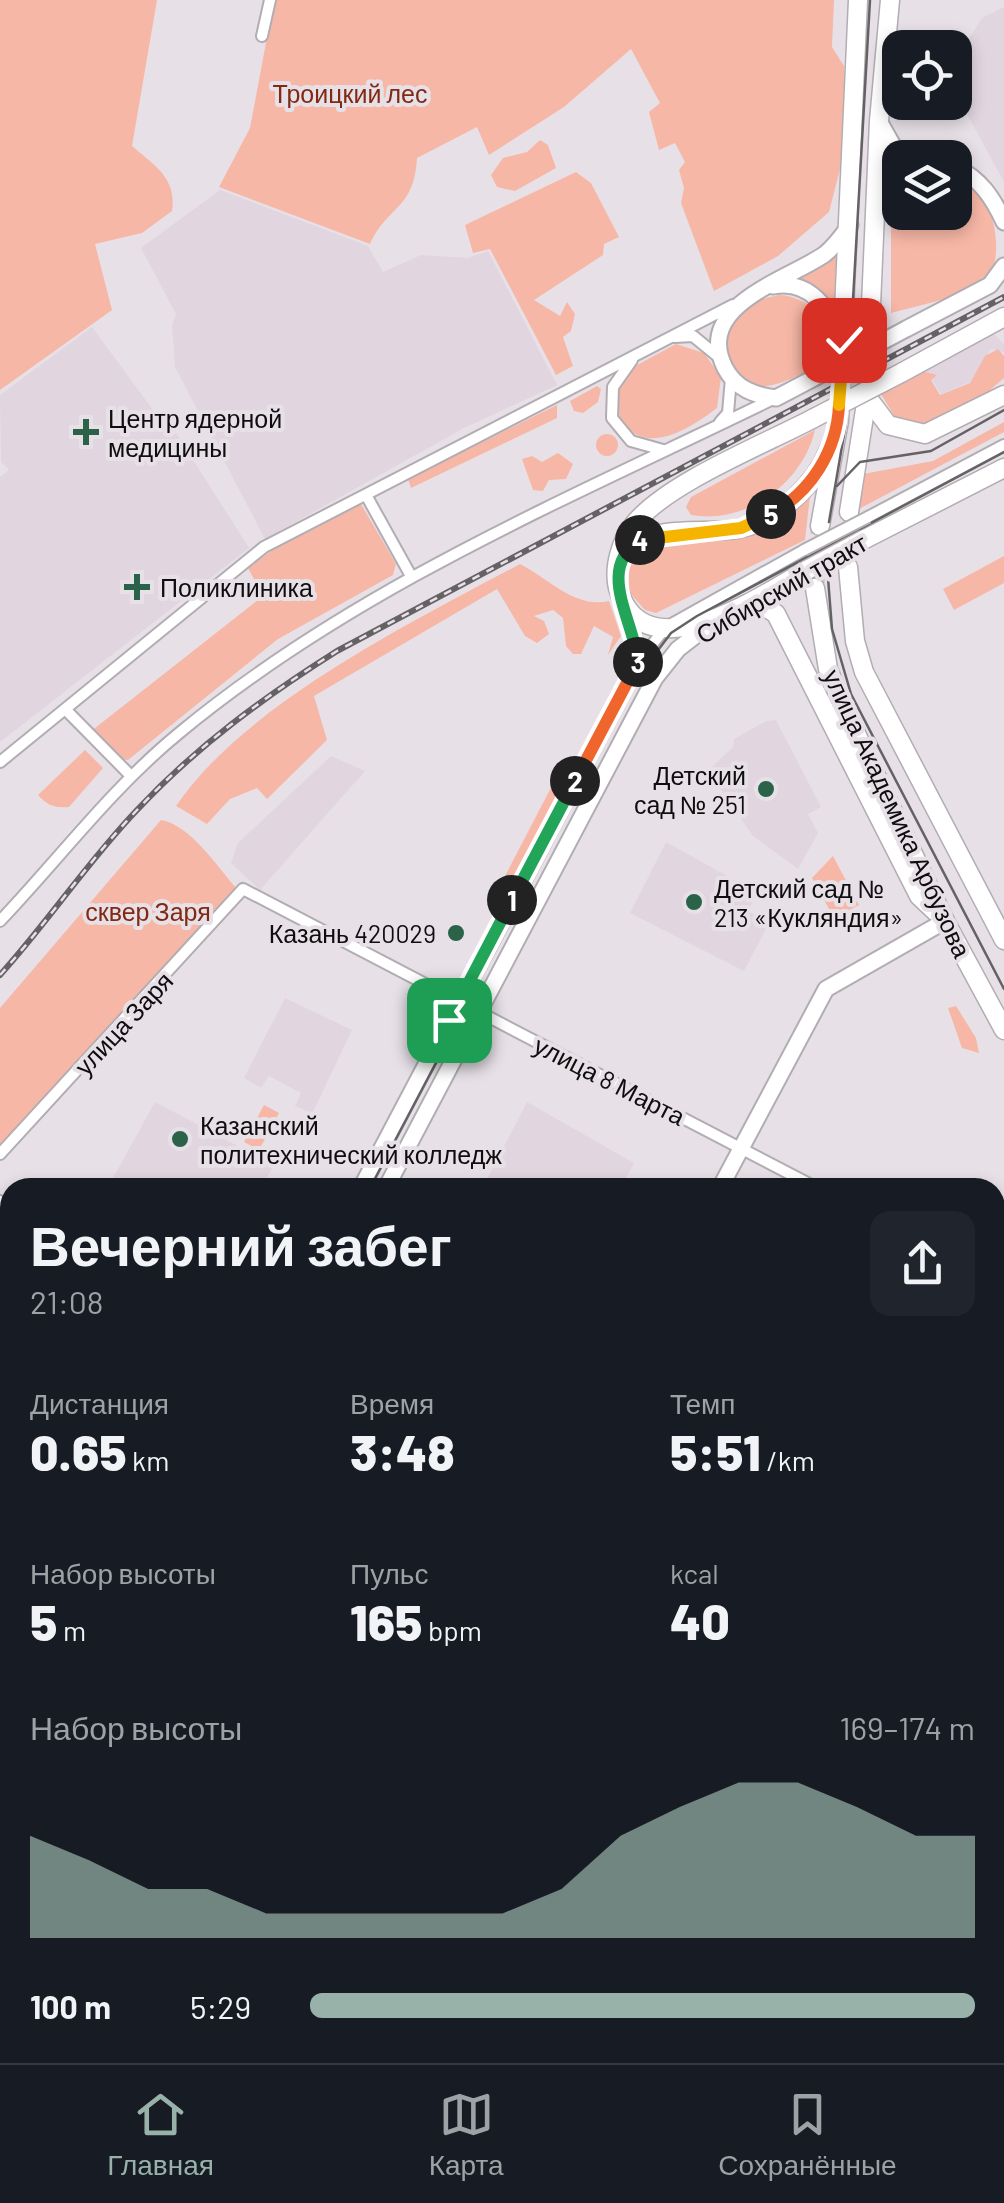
<!DOCTYPE html>
<html lang="ru">
<meta charset="utf-8">
<style>
:root{--surface:#171b24;--page:#20242c;--text:#f1f3f6;--muted:#9ea1a6;--line:#363941;--accent:#98b2a9}
body{margin:0;font-family:Barlow,sans-serif;background:var(--page);color:var(--text);height:100vh;display:flex;flex-direction:column;font-size:38px;white-space:nowrap}
*{box-sizing:border-box;margin:0}
p{font-size:32px;color:var(--muted)}
.icon{flex:none;width:55px;height:55px;fill:none;stroke:currentColor;stroke-width:2;stroke-linecap:round;stroke-linejoin:round}
.map{position:relative;flex:1;overflow:hidden}
.drawer{position:absolute;left:0px;top:1178px;width:1005px;height:888px;display:flex;flex-direction:column;background:var(--surface);border-radius:30px 30px 0 0;box-shadow:0 5px 15px #0003}
.drawer>*{flex:none}
.fabs{position:absolute;left:882px;top:30px;display:grid;gap:20px}
.fabs a{display:grid;place-items:center;width:90px;height:90px;border-radius:20px;background:var(--surface);box-shadow:0 5px 15px #0003;font-size:50px}
.pin{position:absolute;display:grid;place-items:center;width:85px;height:85px;color:#fff;margin:-42px;border-radius:20px;box-shadow:0 5px 15px #0006}
.km{position:absolute;width:50px;height:50px;margin:-25px;border-radius:50%;background:#222;color:#fff;font-size:28px;line-height:50px;text-align:center}
.round{display:grid;place-items:center;flex:none;width:105px;height:105px;border-radius:20px;background:var(--page)}
.head{display:flex;align-items:center;justify-content:space-between;height:170px;padding:0 30px}
h1{font-size:55px;font-weight:800;line-height:75px}
.figures{display:grid;grid-template-columns:repeat(3,1fr);gap:15px;height:170px;padding:10px 30px}
.figures div{display:grid;align-content:center}
.figures b{font-size:50px;font-weight:800}
.figures small{font-size:28px;font-weight:400}
.figures p{font-size:28px}
.chart{height:280px;padding:20px 30px}
.chart p{display:flex;justify-content:space-between}
.chart svg{width:100%;height:180px;margin-top:10px;fill:var(--accent);opacity:.7}
ul{padding:0 30px;list-style:none;font-size:32px}
li{display:grid;grid-template-columns:160px 120px 1fr;align-items:center;height:75px}
li i{height:25px;border-radius:12px;background:var(--accent)}
.dock{display:flex;justify-content:space-around;align-items:center;height:140px;border-top:2px solid var(--line);background:var(--surface);font-size:28px;color:var(--muted)}
.dock a{display:grid;justify-items:center;gap:5px}
.dock .selected{color:var(--accent)}
.map>svg:first-child{display:block}
.built{fill:#e1d5e0}
.green{fill:#f7b7a6}
.lines{fill:none;stroke-linecap:round;stroke-linejoin:round}
.primary-tunnel{stroke:#c7c1c6;stroke-width:18;stroke-dasharray:18 9;stroke-linecap:butt}
.street-casing{stroke:#b2adb2;stroke-width:14}
.secondary-casing{stroke:#b2adb2;stroke-width:19}
.primary-casing{stroke:#b2adb2;stroke-width:21}
.street{stroke:#fff;stroke-width:10}
.secondary{stroke:#fff;stroke-width:15}
.primary{stroke:#fff;stroke-width:18}
.tram{stroke:#656265;stroke-width:2.5}
.rail-casing{stroke:#656265;stroke-width:6}
.rail{stroke:#e7e1e7;stroke-width:2.5;stroke-dasharray:8;stroke-linecap:butt}
.street-bridge-casing{stroke:#b2adb2;stroke-width:14;stroke-linecap:butt}
.secondary-bridge-casing{stroke:#b2adb2;stroke-width:19;stroke-linecap:butt}
.primary-bridge-casing{stroke:#b2adb2;stroke-width:21;stroke-linecap:butt}
.street-bridge{stroke:#fff;stroke-width:10}
.secondary-bridge{stroke:#fff;stroke-width:15}
.primary-bridge{stroke:#fff;stroke-width:18}
.split-1-casing{stroke:#fff;stroke-width:20}
.split-2-casing{stroke:#fff;stroke-width:20}
.split-3-casing{stroke:#fff;stroke-width:20}
.split-4-casing{stroke:#fff;stroke-width:20}
.split-5-casing{stroke:#fff;stroke-width:20}
.split-6-casing{stroke:#fff;stroke-width:20}
.split-7-casing{stroke:#fff;stroke-width:20}
.split-1{stroke:#22a559;stroke-width:12}
.split-2{stroke:#22a559;stroke-width:12}
.split-3{stroke:#f0652b;stroke-width:12}
.split-4{stroke:#22a559;stroke-width:12}
.split-5{stroke:#f5b400;stroke-width:12}
.split-6{stroke:#f0652b;stroke-width:12}
.split-7{stroke:#f5b400;stroke-width:12}
.poi-dot{fill:#2b634a;stroke:#e7e1e7;stroke-width:4}
.labels{text-anchor:middle;dominant-baseline:central;stroke-width:8;stroke-linejoin:round;paint-order:stroke}
.park-label{font-size:25px;fill:#812913;stroke:#e7e1e7}
.poi-label{font-size:25px;fill:#0f0d0e;stroke:#e7e1e7;text-anchor:start}
.street-label{font-size:25px;fill:#0f0d0e;stroke:#e7e1e7}
</style>
<div class="map">
<svg width="1004" height="2063" viewBox="0 0 1004 2063">
<rect width="100%" height="100%" fill="#e7e1e7"/>
<!-- built -->
<g class="built">
<path d="M1004,7V182L960,101L952,47L969,39L982,18Z"/>
<path d="M220,190L368,246L383,272L421,255L468,258L488,251L557,385L464,428L265,539L175,367L172,325L176,314L141,248Z"/>
<path d="M92,327L172,436L176,433L249,548L0,742V477L9,470L1,462L0,395Z"/>
<path d="M989,330L1004,344V352L991,349L970,382L941,394L925,369Z"/>
<path d="M776,720L821,807L808,814L818,833L798,869L753,836L708,771L733,747L734,739L766,721Z"/>
<path d="M331,756L365,771L260,890L231,863L238,843Z"/>
<path d="M666,842L758,893L748,911L769,923L744,971L630,913Z"/>
<path d="M285,998L352,1030L312,1114L295,1106L301,1093L269,1076L261,1088L244,1078Z"/>
<path d="M155,1102L274,1165L262,1187H108Z"/>
<path d="M527,1102L634,1163L621,1187H483Z"/>
<path d="M0,1619L10,1624V1681L0,1701Z"/>
<path d="M60,2055H242L239,2063H56Z"/>
</g>
<!-- green -->
<g class="green">
<path d="M0,0H157L132,146C155,166 177,178 172,211L142,233L95,244L112,310L0,390Z"/>
<path d="M274,0H834L832,47L844,66V117L841,165L829,212L778,256L714,291L681,203L684,188L679,170L685,162L675,143L659,150L649,112L660,103L631,49L564,107L489,155L477,127L417,158C414,210 388,205 370,244L219,187L250,128Z"/>
<path d="M540,140L548,145L556,168L515,191L497,187L491,175L503,158L527,152Z"/>
<path d="M576,172L591,183L619,237L604,244L603,255L534,300L560,316L567,302L575,314L571,331L563,337L573,366L556,375L490,249L473,253L465,225Z"/>
<path d="M955,173C992,193 1002,234 993,272L949,298L891,313V203L900,189V212H955Z"/>
<path d="M837,251L833,313L784,281Z"/>
<path d="M779,295C807,295 853,331 822,360C809,373 768,392 752,385C722,370 717,331 743,308C753,300 767,298 779,295Z"/>
<path d="M676,344L704,353L721,377L717,408C689,429 648,456 621,422L614,393L626,371Z"/>
<path d="M998,349L1004,356V378L976,402L914,427L896,419L881,394L922,371L937,375L931,380L940,395L970,383L985,356Z"/>
<path d="M597,386L601,389L598,402L583,413L574,411L570,401Z"/>
<path d="M557,405V418L411,488L408,479Z"/>
<path d="M1004,422V432L857,510L863,474L933,461Z"/>
<path d="M815,430C803,482 747,525 691,515L686,507L691,497Z"/>
<circle cx="607" cy="445" r="11"/>
<path d="M558,453L573,464L566,479L549,480L543,491L533,490L522,459L532,456L542,462Z"/>
<path d="M810,496L805,540L656,613L645,610L629,592V559L647,541L785,515Z"/>
<path d="M361,504L396,564L393,575L278,639L128,760L119,759L90,732L263,596L248,568L274,549Z"/>
<path d="M1004,556V583L954,610L943,589Z"/>
<path d="M520,564C548,578 575,609 609,601L621,636L608,655L613,637L594,626L581,654H573L566,646L563,618L553,610L534,616L544,621L549,634L537,643L525,636L497,589L314,696L327,740L267,799L257,788L230,799L207,824L176,806C245,704 412,622 520,564Z"/>
<path d="M85,750L103,768L69,807C55,808 48,806 38,795Z"/>
<path d="M557,776L564,787L500,909L491,903Z"/>
<path d="M161,820C191,825 218,868 238,890L0,1147V1008Z"/>
<path d="M833,856L859,905L834,918L812,878Z"/>
<path d="M956,1006L976,1038L979,1053L962,1048L948,1008Z"/>
<path d="M264,1105L279,1113L259,1150L244,1142Z"/>
</g>
<g class="lines">
<!-- primary-tunnel -->
<path class="primary-tunnel" d="M815,588L820,526"/>
<!-- street casing -->
<g class="street-casing">
<g id="street">
<path d="M262,36L270,0"/>
<path d="M675,337L693,336L720,358"/>
<path d="M632,360L613,387L612,418L631,441L663,450"/>
<path d="M720,422L728,413L731,378"/>
<path d="M366,495L411,576"/>
<path d="M868,517L1004,445"/>
<path d="M639,661L666,627L804,550"/>
<path d="M66,710L130,775"/>
<path d="M0,762L264,547L733,305"/>
<path d="M0,921C59,859 111,789 178,734C355,587 568,499 773,399"/>
<path d="M0,1154L243,889L817,1188"/>
<path d="M0,1201L10,1206"/>
<path d="M0,1465L10,1470"/>
<path d="M995,1510L1004,1506"/>
<path d="M0,1603L10,1608"/>
<path d="M995,1619L1004,1614"/>
<path d="M995,1642L1004,1659"/>
<path d="M995,1848L1004,1832"/>
<path d="M995,2047L1004,2051"/>
<path d="M352,2055L368,2063"/>
<path d="M809,2055L824,2063"/>
<path d="M880,2063L884,2055"/>
</g>
</g>
<!-- secondary casing -->
<g class="secondary-casing">
<g id="secondary">
<path d="M879,121L896,151L909,158"/>
<path d="M955,167C980,178 993,198 1004,222"/>
<path d="M879,208L884,192L900,174"/>
<path d="M773,286C811,279 828,309 843,339"/>
<path d="M906,329L990,285L1004,266"/>
<path d="M814,378L776,398C754,395 736,389 725,368C693,305 788,280 825,254C835,246 842,236 850,225"/>
<path d="M361,1188L639,661L626,606"/>
<path d="M386,1188L655,678L678,649L713,622"/>
<path d="M720,1188L826,989L945,921"/>
<path d="M995,1272L1004,1266"/>
<path d="M0,1887L10,1866"/>
<path d="M0,1946L10,1925"/>
<path d="M259,2063L263,2055"/>
<path d="M570,2063L574,2055"/>
</g>
</g>
<!-- primary casing -->
<g class="primary-casing">
<g id="primary">
<path d="M901,373L1004,317"/>
<path d="M867,397L888,425L925,434L1004,395"/>
<path d="M849,512L867,397L879,121L890,0"/>
<path d="M820,526L839,421L858,0"/>
<path d="M865,539L1004,468"/>
<path d="M622,557C645,521 701,535 738,529C776,522 815,485 829,450"/>
<path d="M848,567L855,641L864,672L1004,940"/>
<path d="M803,572C761,596 643,676 618,588C613,567 621,540 635,523C669,482 765,444 814,418"/>
<path d="M815,588L828,669L842,704L945,921L1004,1030"/>
<path d="M745,605H763L776,614L919,896L936,912"/>
</g>
</g>
<!-- street -->
<use href="#street" class="street"/>
<!-- secondary -->
<use href="#secondary" class="secondary"/>
<!-- primary -->
<use href="#primary" class="primary"/>
<!-- tram -->
<g class="tram">
<path d="M837,486L860,462L931,451L1004,410"/>
<path d="M829,522L846,423L870,0"/>
<path d="M828,578L832,629L851,694L1004,989"/>
<path d="M370,1188L643,670L671,633L697,616L1004,452"/>
<path d="M0,1913L10,1891"/>
</g>
<!-- rail casing -->
<g class="rail-casing">
<path id="rail" d="M0,975C48,922 88,861 138,809C197,746 264,697 337,651L1004,297"/>
</g>
<!-- rail -->
<use href="#rail" class="rail"/>
<!-- street-bridge casing -->
<g class="street-bridge-casing">
<path id="street-bridge" d="M804,550L868,517"/>
</g>
<!-- secondary-bridge casing -->
<g class="secondary-bridge-casing">
<path id="secondary-bridge" d="M814,378L906,329"/>
</g>
<!-- primary-bridge casing -->
<g class="primary-bridge-casing">
<g id="primary-bridge">
<path d="M814,418L901,373"/>
<path d="M803,572L865,539"/>
</g>
</g>
<!-- street-bridge -->
<use href="#street-bridge" class="street-bridge"/>
<!-- secondary-bridge -->
<use href="#secondary-bridge" class="secondary-bridge"/>
<!-- primary-bridge -->
<use href="#primary-bridge" class="primary-bridge"/>
</g>
<g class="lines">
<!-- split-1 casing -->
<g class="split-1-casing">
<path id="split-1" d="M449,1020L512,900"/>
</g>
<!-- split-2 casing -->
<g class="split-2-casing">
<path id="split-2" d="M512,900L575,781"/>
</g>
<!-- split-3 casing -->
<g class="split-3-casing">
<path id="split-3" d="M575,781L638,662"/>
</g>
<!-- split-4 casing -->
<g class="split-4-casing">
<path id="split-4" d="M638,662C634,620 595,569 640,540"/>
</g>
<!-- split-5 casing -->
<g class="split-5-casing">
<path id="split-5" d="M640,540L741,528L771,514"/>
</g>
<!-- split-6 casing -->
<g class="split-6-casing">
<path id="split-6" d="M771,514C811,492 837,451 839,405"/>
</g>
<!-- split-7 casing -->
<g class="split-7-casing">
<path id="split-7" d="M839,405L844,340"/>
</g>
<!-- split-1 -->
<use href="#split-1" class="split-1"/>
<!-- split-2 -->
<use href="#split-2" class="split-2"/>
<!-- split-3 -->
<use href="#split-3" class="split-3"/>
<!-- split-4 -->
<use href="#split-4" class="split-4"/>
<!-- split-5 -->
<use href="#split-5" class="split-5"/>
<!-- split-6 -->
<use href="#split-6" class="split-6"/>
<!-- split-7 -->
<use href="#split-7" class="split-7"/>
</g>
<!-- markers -->
<g class="poi-dot">
<path d="M81 417h10v10h10v10h-10v10h-10v-10h-10v-10h10z"/>
<path d="M132 572h10v10h10v10h-10v10h-10v-10h-10v-10h10z"/>
<circle cx="766" cy="789" r="10"/>
<circle cx="694" cy="902" r="10"/>
<circle cx="456" cy="933" r="10"/>
<circle cx="180" cy="1139" r="10"/>
</g>
<g class="labels">
<!-- park labels -->
<g class="park-label">
<text x="350" y="93">Троицкий лес</text>
<text x="148" y="911">сквер Заря</text>
</g>
<!-- poi labels -->
<g class="poi-label">
<text x="108" y="418">Центр ядерной<tspan x="108" dy="29">медицины</tspan></text>
<text x="160" y="587">Поликлиника</text>
<text x="746" y="775" text-anchor="end">Детский<tspan x="746" dy="29">сад № 251</tspan></text>
<text x="714" y="888">Детский сад №<tspan x="714" dy="29">213 «Кукляндия»</tspan></text>
<text x="436" y="933" text-anchor="end">Казань 420029</text>
<text x="200" y="1125">Казанский<tspan x="200" dy="29">политехнический колледж</tspan></text>
</g>
<!-- street labels -->
<g class="street-label">
<text transform="translate(781 588) rotate(-30)">Сибирский тракт</text>
<text transform="translate(898 813) rotate(65)">улица Академика Арбузова</text>
<text transform="translate(123 1023) rotate(-47)">улица Заря</text>
<text transform="translate(610 1080) rotate(27)">улица 8 Марта</text>
</g>
</g>
</svg>
<div class="fabs">
<a><svg class="icon" aria-label="locate" viewBox="0 0 24 24"><circle cx="12" cy="12" r="6"/><path d="M12 2v4M12 18v4M2 12h4M18 12h4"/></svg></a>
<a><svg class="icon" aria-label="layers" viewBox="0 0 24 24"><path d="M12 4l9 5-9 5-9-5zM3 14l9 5 9-5"/></svg></a>
</div>
<div class="pin" style="left:449px;top:1020px;background:#1e9e55"><svg class="icon" aria-label="arrive" viewBox="0 0 24 24"><path d="M6 21V4h12l-3 4 3 4H6"/></svg></div>
<div class="pin" style="left:844px;top:340px;background:#d93025"><svg class="icon" aria-label="check" viewBox="0 0 24 24"><path d="M5 12l5 5 9-10"/></svg></div>
<b class="km" style="left:512px;top:900px">1</b>
<b class="km" style="left:575px;top:781px">2</b>
<b class="km" style="left:638px;top:662px">3</b>
<b class="km" style="left:640px;top:540px">4</b>
<b class="km" style="left:771px;top:514px">5</b>
<section class="drawer">
<div class="head"><div><h1>Вечерний забег</h1><p>21:08</p></div><a class="round"><svg class="icon" aria-label="share" viewBox="0 0 24 24"><path d="M12 15V3M7 8l5-5 5 5M5 13v7h14v-7"/></svg></a></div>
<div class="figures">
<div><p>Дистанция</p><b>0.65<small> km</small></b></div>
<div><p>Время</p><b>3:48</b></div>
<div><p>Темп</p><b>5:51<small> /km</small></b></div>
</div>
<div class="figures">
<div><p>Набор высоты</p><b>5<small> m</small></b></div>
<div><p>Пульс</p><b>165<small> bpm</small></b></div>
<div><p>kcal</p><b>40</b></div>
</div>
<div class="chart"><p><span>Набор высоты</span>169–174 m</p>
<svg viewBox="0 0 160 44" preserveAspectRatio="none"><path d="M0 44V19L10 25L20 32L30 32L40 38L50 38L60 38L70 38L80 38L90 32L100 19L110 12L120 6L130 6L140 12L150 19L160 19V44z"/></svg>
</div>
<ul>
<li><b>100 m</b>5:29<i style="width:100%"></i></li>
</ul>
</section>
</div>
<nav class="dock">
<a class="selected"><svg class="icon" aria-label="home" viewBox="0 0 24 24"><path d="M3 11l9-7 9 7M6 9v11h12V9"/></svg>Главная</a>
<a><svg class="icon" aria-label="map" viewBox="0 0 24 24"><path d="M3 6l6-2 6 2 6-2v14l-6 2-6-2-6 2zM9 4v14M15 6v14"/></svg>Карта</a>
<a><svg class="icon" aria-label="saved" viewBox="0 0 24 24"><path d="M7 4h10v16l-5-4-5 4z"/></svg>Сохранённые</a>
</nav>
